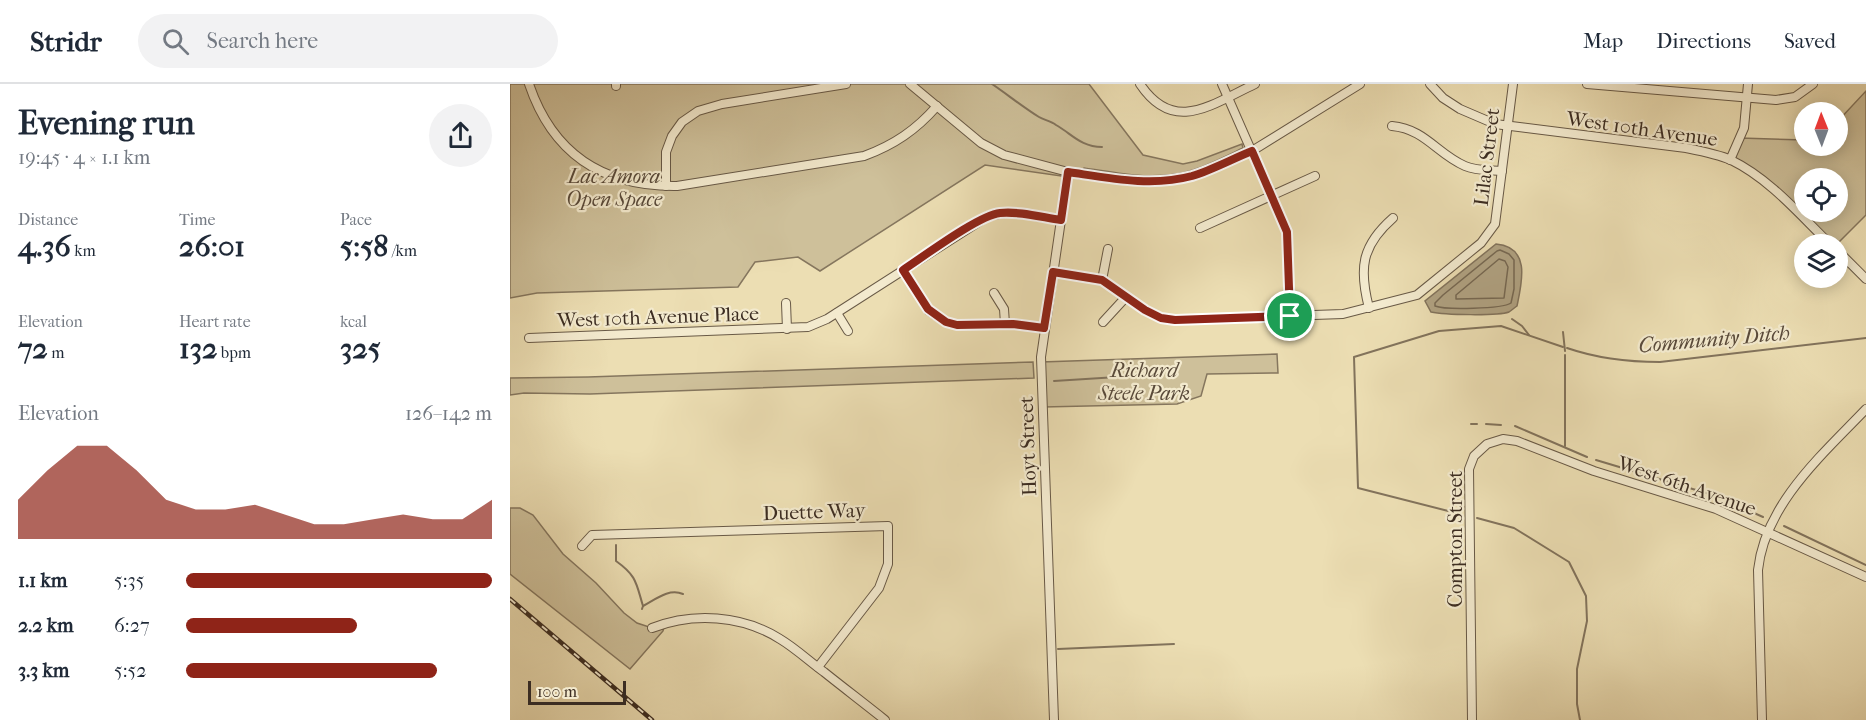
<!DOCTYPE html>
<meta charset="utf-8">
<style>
:root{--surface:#fff;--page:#f2f2f3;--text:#1f2937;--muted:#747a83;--line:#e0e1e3;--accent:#8f2418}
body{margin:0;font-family:"IM FELL French Canon",serif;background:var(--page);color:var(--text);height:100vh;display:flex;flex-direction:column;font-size:22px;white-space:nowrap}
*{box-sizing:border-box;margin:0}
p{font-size:20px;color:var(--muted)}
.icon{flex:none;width:33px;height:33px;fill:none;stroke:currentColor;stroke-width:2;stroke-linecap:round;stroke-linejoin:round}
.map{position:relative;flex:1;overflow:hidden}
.drawer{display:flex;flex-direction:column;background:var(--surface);width:510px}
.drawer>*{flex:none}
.needle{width:39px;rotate:359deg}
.controls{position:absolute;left:1284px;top:18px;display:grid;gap:12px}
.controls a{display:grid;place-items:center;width:54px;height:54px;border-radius:50%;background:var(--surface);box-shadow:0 3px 15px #0003;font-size:30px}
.scale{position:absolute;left:18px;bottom:15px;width:98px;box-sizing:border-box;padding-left:6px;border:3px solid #3c2d22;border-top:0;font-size:16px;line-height:21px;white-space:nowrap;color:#3c2d22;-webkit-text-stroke:4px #f3eace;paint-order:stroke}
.pin{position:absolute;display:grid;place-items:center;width:51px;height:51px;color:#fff;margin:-26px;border:3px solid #fff;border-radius:50%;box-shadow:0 2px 6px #0007}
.round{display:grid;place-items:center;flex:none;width:63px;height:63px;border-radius:32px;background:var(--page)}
.overview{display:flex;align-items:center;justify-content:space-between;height:102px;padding:0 18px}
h1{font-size:33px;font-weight:700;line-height:45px}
.metrics{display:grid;grid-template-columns:repeat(3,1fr);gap:9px;height:102px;padding:6px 18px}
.metrics div{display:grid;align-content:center}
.metrics b{font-size:30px;font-weight:700}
.metrics small{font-size:16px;font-weight:400}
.metrics p{font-size:16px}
.chart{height:168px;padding:12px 18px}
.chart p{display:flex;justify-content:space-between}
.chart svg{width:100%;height:108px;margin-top:6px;fill:var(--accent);opacity:.7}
ul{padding:0 18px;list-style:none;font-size:20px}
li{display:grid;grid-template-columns:96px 72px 1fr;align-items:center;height:45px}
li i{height:15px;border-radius:8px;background:var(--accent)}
header{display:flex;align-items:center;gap:36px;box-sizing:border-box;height:84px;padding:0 30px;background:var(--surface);border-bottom:2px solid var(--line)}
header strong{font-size:28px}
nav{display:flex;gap:33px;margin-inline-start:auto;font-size:21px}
.search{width:420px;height:54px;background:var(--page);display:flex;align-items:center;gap:15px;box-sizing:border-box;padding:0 21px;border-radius:33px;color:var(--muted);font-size:22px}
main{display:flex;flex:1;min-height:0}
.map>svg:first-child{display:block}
.green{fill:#cec09a;stroke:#85765e;stroke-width:1.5;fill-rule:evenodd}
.water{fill:#b0a282;stroke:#82735c;stroke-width:1.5}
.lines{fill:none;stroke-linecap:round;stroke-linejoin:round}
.shore{stroke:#766852;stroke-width:1.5}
.stream{stroke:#82735c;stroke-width:2}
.street-casing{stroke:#685946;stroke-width:10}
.street{stroke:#f3eace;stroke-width:8}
.rail-casing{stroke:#3c2d22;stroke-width:4.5}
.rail{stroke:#f3eace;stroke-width:2;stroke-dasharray:7;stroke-linecap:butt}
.route-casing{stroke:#fff;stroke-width:12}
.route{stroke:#8f2418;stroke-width:8}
.labels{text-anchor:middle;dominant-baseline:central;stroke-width:4.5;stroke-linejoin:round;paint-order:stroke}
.street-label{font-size:20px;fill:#3c2d22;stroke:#f3eace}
.park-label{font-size:20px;font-style:italic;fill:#594a3a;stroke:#f3eace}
.water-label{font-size:21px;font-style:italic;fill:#594a3a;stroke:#f3eace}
</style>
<header>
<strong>Stridr</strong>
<div class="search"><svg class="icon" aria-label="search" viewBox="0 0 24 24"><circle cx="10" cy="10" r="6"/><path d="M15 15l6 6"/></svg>Search here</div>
<nav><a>Map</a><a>Directions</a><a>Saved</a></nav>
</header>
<main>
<section class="drawer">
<div class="overview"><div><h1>Evening run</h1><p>19:45 · 4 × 1.1 km</p></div><a class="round"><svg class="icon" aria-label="share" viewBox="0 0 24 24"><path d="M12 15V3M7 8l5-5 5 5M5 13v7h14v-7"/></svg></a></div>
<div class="metrics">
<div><p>Distance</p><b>4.36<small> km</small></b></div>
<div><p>Time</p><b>26:01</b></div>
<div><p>Pace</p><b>5:58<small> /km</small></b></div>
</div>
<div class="metrics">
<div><p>Elevation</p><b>72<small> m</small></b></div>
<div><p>Heart rate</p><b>132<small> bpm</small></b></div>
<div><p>kcal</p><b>325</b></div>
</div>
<div class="chart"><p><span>Elevation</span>126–142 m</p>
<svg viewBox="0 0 160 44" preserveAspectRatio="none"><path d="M0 44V28L10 16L20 6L30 6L40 16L50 28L60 32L70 32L80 30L90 34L100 38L110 38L120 36L130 34L140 36L150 36L160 28V44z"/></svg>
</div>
<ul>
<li><b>1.1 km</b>5:35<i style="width:100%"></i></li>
<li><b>2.2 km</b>6:27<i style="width:56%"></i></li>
<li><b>3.3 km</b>5:52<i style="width:82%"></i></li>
</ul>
</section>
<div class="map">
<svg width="1356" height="636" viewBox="0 0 1356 636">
<rect width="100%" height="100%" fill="#ecdeb3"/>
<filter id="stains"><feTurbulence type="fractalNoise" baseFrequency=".00333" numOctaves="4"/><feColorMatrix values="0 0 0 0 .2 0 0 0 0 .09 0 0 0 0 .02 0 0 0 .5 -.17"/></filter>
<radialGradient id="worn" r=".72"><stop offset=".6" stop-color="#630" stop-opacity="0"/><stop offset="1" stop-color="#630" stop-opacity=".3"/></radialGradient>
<!-- green -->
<g class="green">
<path d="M0,0H579L633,71L673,80L687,77L732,60L733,64C710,75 684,89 658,91C630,94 602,88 574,84L572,95L475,81L310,187L288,173L245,178L228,203L27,209L0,214Z"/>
<path d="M1356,7V131L1327,160H1320L1261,103L1220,76L1230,54L1294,56V62H1328V37ZM1294,94H1328V128H1294Z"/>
<path d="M767,270L768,289L697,290L691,312L667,320L533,323L531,278Z"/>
<path d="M523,278L524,294L80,310L14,309L0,311V294L78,293Z"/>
<path d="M0,424H10L23,431L53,470L86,499L114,529L127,539L142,544L155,539L153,547L120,585L0,490Z"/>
</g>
<!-- water -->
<path class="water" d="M986,160C1021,163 1012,198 1007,222C1004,224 1002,226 999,228C988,232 934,231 921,228L915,217Z"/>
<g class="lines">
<!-- shore -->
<g class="shore">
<path d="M990,166L999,170L1004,176V205L1001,219C992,225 935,226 925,222V219L933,211L987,167Z"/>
<path d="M989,175L995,177L998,183L994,214L946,215V211Z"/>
</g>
<!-- stream -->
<g class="stream">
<path d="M482,0C498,11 513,23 529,33C534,36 541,37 546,41C562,50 571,63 592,63"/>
<path d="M1002,235L1012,242L1019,251"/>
<path d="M1053,248L1055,267"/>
<path d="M1057,264C1086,274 1118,278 1150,278L1356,254"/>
<path d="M1055,271V362"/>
<path d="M544,297L639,291"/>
<path d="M961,340H967"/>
<path d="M976,340L991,341"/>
<path d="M1005,342L1077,373"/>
<path d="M1086,376L1206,412"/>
<path d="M1215,416L1253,433"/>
<path d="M950,430L848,404L844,273L929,247L991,242L1053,263"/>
<path d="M967,434L1004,444L1059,478L1076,512L1077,537L1067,585V620L1070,636"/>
<path d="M1274,442L1356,481"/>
<path d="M106,461V477C127,492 126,499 133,522L132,525"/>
<path d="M133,522C146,515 159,504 173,510"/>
<path d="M548,565L664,560"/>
</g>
<!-- street casing -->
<g class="street-casing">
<g id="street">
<path d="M19,0C43,71 94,103 167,102L354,72C384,61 406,46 427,22"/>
<path d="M106,0V2"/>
<path d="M400,0L471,59L494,71L558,88L640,98L683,92L742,67L850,0"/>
<path d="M630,0C664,51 702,20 745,0"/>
<path d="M712,0L777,148L780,232"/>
<path d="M920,0L933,14L950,25L985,40L1176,64C1191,67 1207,70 1221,76C1260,95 1290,131 1320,160"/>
<path d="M1077,0L1266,16L1285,13L1303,0"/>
<path d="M882,42C915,45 927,70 955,82C966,87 979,86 992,87"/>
<path d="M1220,76L1234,44L1238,0"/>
<path d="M156,102V68L162,52L172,38L188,27L212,20L336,0"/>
<path d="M690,144L805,92"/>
<path d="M1328,167L1356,195"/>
<path d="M393,186L418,226L436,238L447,241L503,240L534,244"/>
<path d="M543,188L592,196L635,226L651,234L665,236L833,230L907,211L971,159L985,140L1003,0"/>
<path d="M592,196L598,165"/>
<path d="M484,209L494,225L495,240"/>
<path d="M276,219L277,245"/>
<path d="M859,224C849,185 851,162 883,134"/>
<path d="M327,229L338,247"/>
<path d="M593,238L616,213"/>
<path d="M19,254L298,243L317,235L478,132L500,128L551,136"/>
<path d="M72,462L82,451L378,442V480L369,504L308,583"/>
<path d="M142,544C183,528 232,531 270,555C285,564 299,577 314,588C334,604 355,620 375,636"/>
<path d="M544,636L531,273L558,88"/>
<path d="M962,636L959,385L964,372L977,360L993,355L1007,357L1084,387L1206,425L1356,493"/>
<path d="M1252,636L1248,486C1255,420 1313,370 1356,325"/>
</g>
</g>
<!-- street -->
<use href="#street" class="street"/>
<!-- rail casing -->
<g class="rail-casing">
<path id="rail" d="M0,515L142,636"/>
</g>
<!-- rail -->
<use href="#rail" class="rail"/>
</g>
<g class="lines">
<!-- route casing -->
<g class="route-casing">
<path id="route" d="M742,67L777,148L780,232L665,236L651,234L635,226L592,196L543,188L534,244L503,240L447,241L436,238L418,225L393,186C413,173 469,131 490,129C509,127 531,133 551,136L558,88C599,94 641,103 682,92C702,86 722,75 742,67Z"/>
</g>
<!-- route -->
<use href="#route" class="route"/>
</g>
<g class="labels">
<!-- street labels -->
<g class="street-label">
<text transform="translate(1132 45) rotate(8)">West 10th Avenue</text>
<text transform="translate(977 73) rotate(-83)">Lilac Street</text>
<text transform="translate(148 233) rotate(-2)">West 10th Avenue Place</text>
<text transform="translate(518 362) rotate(-92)">Hoyt Street</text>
<text transform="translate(1177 402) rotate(19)">West 6th Avenue</text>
<text transform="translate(304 428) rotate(-2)">Duette Way</text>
<text transform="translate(945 455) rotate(-90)">Compton Street</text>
</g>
<!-- park labels -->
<g class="park-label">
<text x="104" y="92">Lac Amora<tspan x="104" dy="23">Open Space</tspan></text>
<text x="634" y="286">Richard<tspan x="634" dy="23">Steele Park</tspan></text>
</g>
<!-- water labels -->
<g class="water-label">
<text transform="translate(1204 255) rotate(-5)">Community Ditch</text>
</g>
</g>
<rect width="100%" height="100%" filter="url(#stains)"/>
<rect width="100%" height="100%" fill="url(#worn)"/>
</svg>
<div class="controls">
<a><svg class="needle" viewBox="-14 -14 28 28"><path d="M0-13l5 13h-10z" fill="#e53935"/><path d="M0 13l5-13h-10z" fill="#747a83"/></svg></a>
<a><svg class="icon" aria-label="locate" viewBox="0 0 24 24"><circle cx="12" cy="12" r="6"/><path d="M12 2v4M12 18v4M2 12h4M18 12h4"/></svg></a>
<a><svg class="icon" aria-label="layers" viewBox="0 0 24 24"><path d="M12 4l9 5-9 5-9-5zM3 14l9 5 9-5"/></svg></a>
</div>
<div class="scale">100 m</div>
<div class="pin" style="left:780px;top:232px;background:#1e9e55"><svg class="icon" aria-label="arrive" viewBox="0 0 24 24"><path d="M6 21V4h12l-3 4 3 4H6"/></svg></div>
</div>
</main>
